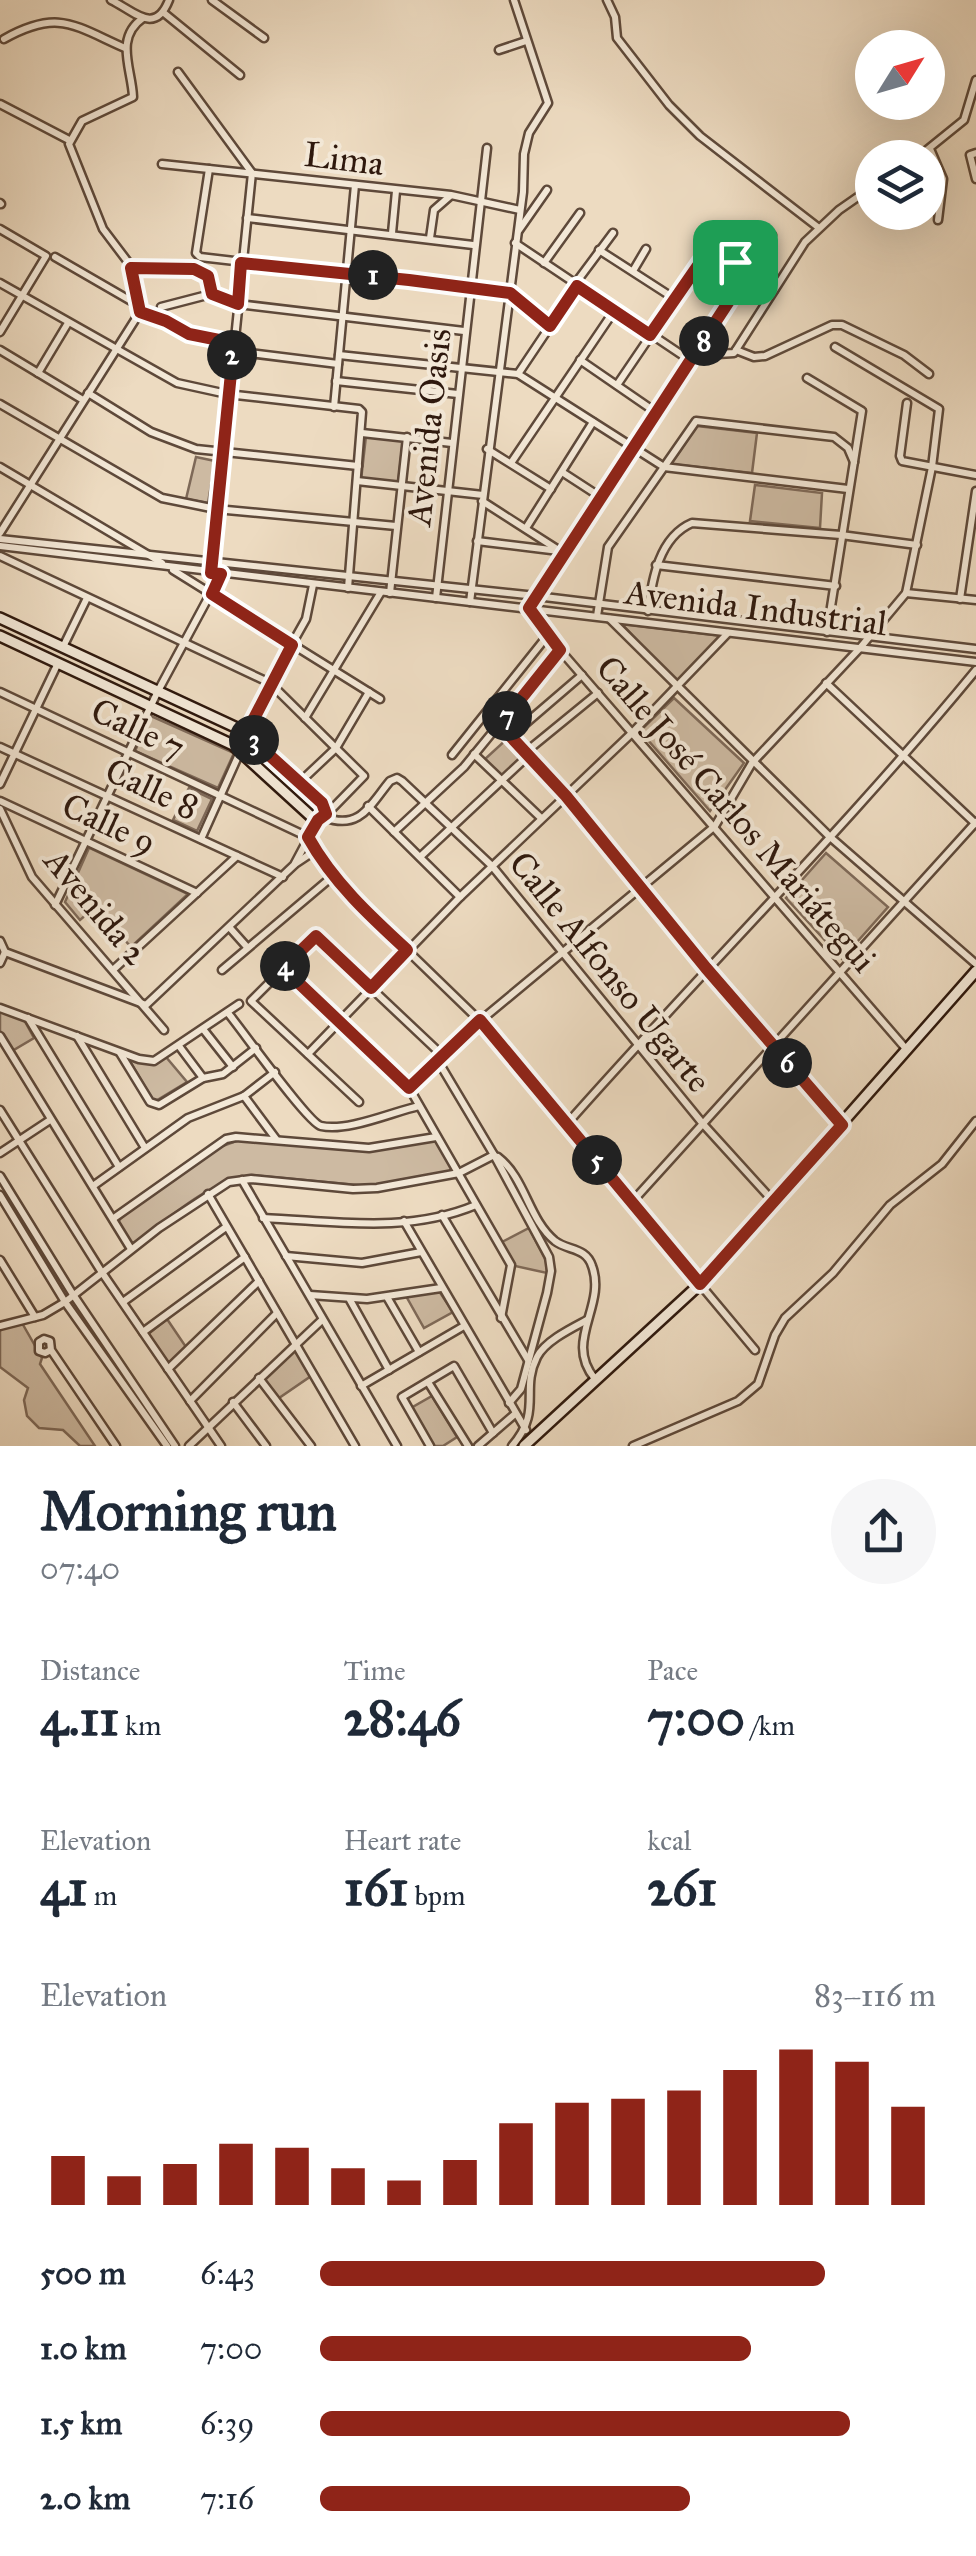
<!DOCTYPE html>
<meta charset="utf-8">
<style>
:root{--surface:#fff;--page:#f6f6f7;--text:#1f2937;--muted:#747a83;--accent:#8f2418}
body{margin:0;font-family:"IM FELL Great Primer",serif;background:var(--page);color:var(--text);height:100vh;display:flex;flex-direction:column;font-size:38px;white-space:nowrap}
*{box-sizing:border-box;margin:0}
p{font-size:32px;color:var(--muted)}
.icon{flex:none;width:55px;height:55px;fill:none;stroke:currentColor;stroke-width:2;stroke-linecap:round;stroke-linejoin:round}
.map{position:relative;height:1446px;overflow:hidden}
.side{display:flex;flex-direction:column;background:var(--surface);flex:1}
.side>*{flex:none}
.needle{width:65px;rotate:53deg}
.buttons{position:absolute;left:855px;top:30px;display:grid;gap:20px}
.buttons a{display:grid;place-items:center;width:90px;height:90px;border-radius:50%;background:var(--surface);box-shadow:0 10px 40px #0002;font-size:50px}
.pin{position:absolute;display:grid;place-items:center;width:85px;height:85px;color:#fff;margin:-42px;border-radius:20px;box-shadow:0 5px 15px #0006}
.km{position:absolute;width:50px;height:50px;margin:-25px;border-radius:50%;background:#222;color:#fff;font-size:28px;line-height:50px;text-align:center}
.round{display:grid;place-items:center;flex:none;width:105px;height:105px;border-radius:52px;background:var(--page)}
.headline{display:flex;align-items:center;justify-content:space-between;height:170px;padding:0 40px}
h1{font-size:55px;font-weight:700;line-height:75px}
.figures{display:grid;grid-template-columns:repeat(3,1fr);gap:15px;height:170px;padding:10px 40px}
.figures div{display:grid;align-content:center}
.figures b{font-size:50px;font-weight:700}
.figures small{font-size:28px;font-weight:400}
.figures p{font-size:28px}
.chart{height:280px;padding:20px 40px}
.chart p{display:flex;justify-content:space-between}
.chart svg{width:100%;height:180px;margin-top:10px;stroke:var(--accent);stroke-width:6}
ul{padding:0 40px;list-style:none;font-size:32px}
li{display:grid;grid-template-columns:160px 120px 1fr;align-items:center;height:75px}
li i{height:25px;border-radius:12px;background:var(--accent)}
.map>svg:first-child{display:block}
.green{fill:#cdbaa2;stroke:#7e6958;stroke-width:2.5}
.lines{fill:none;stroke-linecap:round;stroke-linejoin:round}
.street-casing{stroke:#5e493a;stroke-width:11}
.secondary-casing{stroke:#2e180d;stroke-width:14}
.street{stroke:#f3e8d7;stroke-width:6}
.secondary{stroke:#f3e8d7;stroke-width:9}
.route-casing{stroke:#fff;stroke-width:20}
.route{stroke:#8f2418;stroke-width:12}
.labels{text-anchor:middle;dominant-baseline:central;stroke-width:8;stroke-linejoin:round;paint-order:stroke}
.street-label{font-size:35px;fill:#2e180d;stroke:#f3e8d7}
</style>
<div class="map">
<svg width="976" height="1446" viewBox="0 0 976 1446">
<rect width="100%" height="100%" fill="#eddbc1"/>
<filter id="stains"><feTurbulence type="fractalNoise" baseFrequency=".002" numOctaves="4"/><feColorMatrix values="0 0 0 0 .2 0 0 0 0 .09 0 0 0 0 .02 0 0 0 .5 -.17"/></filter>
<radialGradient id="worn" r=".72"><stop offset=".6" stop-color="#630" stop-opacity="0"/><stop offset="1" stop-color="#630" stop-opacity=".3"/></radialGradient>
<!-- green -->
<g class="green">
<path d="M697,426L757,433L752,473L671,464Z"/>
<path d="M366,436L403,440L398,484L361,480Z"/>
<path d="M196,457L215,461L208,503L186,499Z"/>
<path d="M755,485L822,493L820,528L750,521Z"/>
<path d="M622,624L723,636L677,683Z"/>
<path d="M674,698L744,763L710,811L640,731Z"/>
<path d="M151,716L234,753L218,788L135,751Z"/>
<path d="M508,738L526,755L502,777L485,759Z"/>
<path d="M189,788L212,799L197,831L173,820Z"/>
<path d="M89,848H90L188,894L131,947L95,907L80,920L65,902Z"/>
<path d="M826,853L888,907L842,959L786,898Z"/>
<path d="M0,1010L23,1018L34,1038L12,1051L0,1032Z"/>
<path d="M166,1057L187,1082L154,1102L128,1058L152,1064Z"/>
<path d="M242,1139L362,1151L435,1139L452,1168L448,1173L368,1186L252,1175C208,1181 170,1218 135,1243L129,1242L118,1222L123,1215L217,1148Z"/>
<path d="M529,1228L546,1261L547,1273L515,1266L502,1242Z"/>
<path d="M439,1291L453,1312L424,1328L406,1296Z"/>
<path d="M167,1319L186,1347L169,1364L147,1335Z"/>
<path d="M22,1323L42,1358L40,1364L95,1446H80L63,1430L39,1428L27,1416L24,1400L28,1388L0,1367V1329Z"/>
<path d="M291,1350H296L311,1376L279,1398L264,1379Z"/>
<path d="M432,1396L457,1437L443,1446H433L411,1408Z"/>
</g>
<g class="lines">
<!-- street casing -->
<g class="street-casing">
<g id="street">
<path d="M111,0C134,11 155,36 169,0"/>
<path d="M212,0L264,38"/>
<path d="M607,0L615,17L617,38L669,105L700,136L819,228"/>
<path d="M164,13L240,75"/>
<path d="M4,39C58,9 73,25 125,48"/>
<path d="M499,50L526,41"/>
<path d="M178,72L252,173L211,573"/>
<path d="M0,104L69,140"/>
<path d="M930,149L943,179L938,220"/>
<path d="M976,153L970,155L976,179"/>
<path d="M917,158L964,120L976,80"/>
<path d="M162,164L451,195L520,210"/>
<path d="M209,169L196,253L200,257L510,293L551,326"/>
<path d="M0,203L1,204"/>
<path d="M247,218L473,245"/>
<path d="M0,229L46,256L0,332"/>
<path d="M519,230L547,190"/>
<path d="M392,233L396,191"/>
<path d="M430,238L434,210L450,196"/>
<path d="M515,243L691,361"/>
<path d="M599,250L675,299"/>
<path d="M55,257L138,305"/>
<path d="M544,263L580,213"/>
<path d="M131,268L194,269L209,276L211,294L161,307"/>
<path d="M633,271L646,249"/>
<path d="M0,283L177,383L227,394L359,409L362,412L348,588"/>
<path d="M575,284L613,233"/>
<path d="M211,294L238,304L464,331"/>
<path d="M140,312L131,266L103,229L69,144L82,121L133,97C132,69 114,38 143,18"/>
<path d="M140,312L165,321L189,334L234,343"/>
<path d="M700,346L718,354L734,353L805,242L839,210L872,187"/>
<path d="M0,350L83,400"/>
<path d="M736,350L754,357L765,356L832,325H842L904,355L929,374"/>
<path d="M233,351L338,364"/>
<path d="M339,355L518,374L664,467L696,421L834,437L848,448L854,462"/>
<path d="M580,360L657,413"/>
<path d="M38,373L68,323"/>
<path d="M518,374L577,286"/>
<path d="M807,378L862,411L827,632"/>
<path d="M336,381L458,394"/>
<path d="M617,385L706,254L715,252L724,254L774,290"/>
<path d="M88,393L151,432L196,449L358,466"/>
<path d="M907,403L900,456L902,461L976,475"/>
<path d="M0,404L162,498L216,509L396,526"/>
<path d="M334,407L355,185"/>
<path d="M362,433L452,443"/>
<path d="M487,449L551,489"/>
<path d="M511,463L614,311"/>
<path d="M0,467L162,563"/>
<path d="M562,472L602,498"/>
<path d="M357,481L483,495"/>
<path d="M482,501L560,551"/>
<path d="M526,528L593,422"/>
<path d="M0,533L140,312"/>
<path d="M0,539L536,596"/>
<path d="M477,541L559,551"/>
<path d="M0,546L976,662"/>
<path d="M0,556L270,683L364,776L327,814"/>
<path d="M656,565L836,586"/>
<path d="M173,570L380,699"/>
<path d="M390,593L407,437"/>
<path d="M906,593L976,600"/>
<path d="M536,596L976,649"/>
<path d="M436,598L487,148"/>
<path d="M960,599L976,491"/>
<path d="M470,602L523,192L524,154L529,133L548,103L514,0"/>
<path d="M529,608L772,235"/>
<path d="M530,609L560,650L907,1050"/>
<path d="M648,611C652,580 659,537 692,523L841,535L917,545"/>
<path d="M597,616L608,547L664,467L848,489"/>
<path d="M610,619L829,836L976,964"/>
<path d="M63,647L87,598"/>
<path d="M826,683L976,824"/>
<path d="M0,692L308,837"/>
<path d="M305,718L381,592"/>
<path d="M499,725L566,796L706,968L842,1125"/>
<path d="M246,734L270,683L306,619L313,585"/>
<path d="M511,736L582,675"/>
<path d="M0,747L283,877"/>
<path d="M527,751L598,693"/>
<path d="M474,754L541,818"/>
<path d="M452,755L548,635"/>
<path d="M300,782L336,748L369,692"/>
<path d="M0,784L58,663"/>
<path d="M0,801L197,893"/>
<path d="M368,806L460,897"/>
<path d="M0,809L32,877L164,1030"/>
<path d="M324,817C360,831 370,805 390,781L397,778L402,781L492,866L703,1124L773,1201"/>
<path d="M394,832L464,767L560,650"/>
<path d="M308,837L348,893L480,1021L755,1350"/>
<path d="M201,839L240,752"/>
<path d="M420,857L530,754"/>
<path d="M295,864L316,850"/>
<path d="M55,905L158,691L221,574"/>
<path d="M230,928L247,947"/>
<path d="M0,941L5,952L146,1005L294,865L318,820"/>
<path d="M0,963L5,952"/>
<path d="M283,968L409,1088L480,1021L715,826L752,763L860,648L906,593L932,467L939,409L835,347"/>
<path d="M114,969L237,856"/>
<path d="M222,970L333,876"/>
<path d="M0,1008L139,1059L154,1061L239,1004"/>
<path d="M228,1013C242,1030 308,1123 321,1126C348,1132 392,1112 419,1106"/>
<path d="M28,1018L119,1167"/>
<path d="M203,1029L233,1067"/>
<path d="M0,1036L131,1249"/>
<path d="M77,1036L145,1148"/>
<path d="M179,1046L203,1078"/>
<path d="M120,1053L150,1102L159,1105L203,1078L223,1074L256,1048"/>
<path d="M308,1054L460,897L632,733L728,633"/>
<path d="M441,1066L494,1155L549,1257L551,1271L547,1293L521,1389L509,1403"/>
<path d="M411,1091L511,1265L501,1318"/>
<path d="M244,1096L276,1139"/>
<path d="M359,1102L251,1001L316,936L442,1055"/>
<path d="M0,1110L101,1271L221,1446"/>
<path d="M566,1125C701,972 846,828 976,670"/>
<path d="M0,1153L50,1120"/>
<path d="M498,1157C526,1179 528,1219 555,1241C568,1251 586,1247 592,1266C607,1306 563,1341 595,1379"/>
<path d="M0,1176L72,1293L175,1446"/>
<path d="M242,1180L397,1446"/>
<path d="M93,1186L188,1118L244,1096L275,1072"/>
<path d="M208,1194L355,1446"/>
<path d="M0,1195L65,1302L167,1446"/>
<path d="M632,1202L976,822"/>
<path d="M442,1215L528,1360"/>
<path d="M114,1218L226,1139L236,1137L369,1148L436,1137"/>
<path d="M263,1218C336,1221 406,1234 476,1205"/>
<path d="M404,1221L526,1430"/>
<path d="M286,1256L362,1263L421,1252"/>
<path d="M0,1260L35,1317"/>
<path d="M310,1295L367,1299L441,1288"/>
<path d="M387,1297L419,1352"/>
<path d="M350,1300L389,1370"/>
<path d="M123,1302L226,1227"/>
<path d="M0,1326L43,1315L65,1302L159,1228L229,1182L251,1179L353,1189L377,1188L459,1173L494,1155"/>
<path d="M143,1332L245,1257"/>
<path d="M51,1350L45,1353L39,1351V1342L44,1339L50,1341L51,1350L116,1446"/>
<path d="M168,1369L259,1281"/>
<path d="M259,1378L311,1446"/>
<path d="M428,1382L468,1446"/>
<path d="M361,1386L464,1326"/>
<path d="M190,1401L277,1313"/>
<path d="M233,1402L266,1446"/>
<path d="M189,1446L322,1320"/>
<path d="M430,1446L402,1397L454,1366L493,1433"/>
<path d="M478,1446L515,1414"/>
<path d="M512,1446C543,1410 520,1391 537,1357C545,1341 572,1328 587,1320"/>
<path d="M633,1446L738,1401L758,1384L775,1335L785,1318L833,1273L890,1205L942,1164L976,1121"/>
</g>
</g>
<!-- secondary casing -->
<g class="secondary-casing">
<g id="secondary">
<path d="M0,618L235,727L260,745L322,803L326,814L322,819H314L233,745L0,636"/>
<path d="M524,1446L700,1284L976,971"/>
</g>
</g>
<!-- street -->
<use href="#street" class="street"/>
<!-- secondary -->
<use href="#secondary" class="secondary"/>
</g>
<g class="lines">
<!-- route casing -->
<g class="route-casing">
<path id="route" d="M715,252L748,272L529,608L560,650L500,725L566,796L706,968L842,1125L700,1284L480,1020L409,1088L283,968L316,936L371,988L407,950C370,916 333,882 308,837L318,820L326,814L322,803L246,734L292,645L212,594L221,574L211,573L234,343L189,334L166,321L140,312L131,268L194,269L208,276L212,294L238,304L241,263L409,280L510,293L550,326L577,286L650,335L706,254Z"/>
</g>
<!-- route -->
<use href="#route" class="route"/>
</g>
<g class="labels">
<!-- street labels -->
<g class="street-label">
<text transform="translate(344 159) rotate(7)">Lima</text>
<text transform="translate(429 427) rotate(-84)">Avenida Oasis</text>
<text transform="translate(756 608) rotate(7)">Avenida Industrial</text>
<text transform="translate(138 729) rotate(25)">Calle 7</text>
<text transform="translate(152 789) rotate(25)">Calle 8</text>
<text transform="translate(736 814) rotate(49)">Calle José Carlos Mariátegui</text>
<text transform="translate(109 824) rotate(25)">Calle 9</text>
<text transform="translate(96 907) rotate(50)">Avenida 2</text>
<text transform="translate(610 972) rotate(51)">Calle Alfonso Ugarte</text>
</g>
</g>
<rect width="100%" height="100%" filter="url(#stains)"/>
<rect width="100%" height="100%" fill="url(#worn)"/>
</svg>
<div class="buttons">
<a><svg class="needle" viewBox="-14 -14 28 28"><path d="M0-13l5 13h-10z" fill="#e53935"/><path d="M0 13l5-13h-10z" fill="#747a83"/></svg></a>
<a><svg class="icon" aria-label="layers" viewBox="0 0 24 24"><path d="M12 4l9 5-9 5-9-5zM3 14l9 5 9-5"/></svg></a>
</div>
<div class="pin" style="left:735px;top:262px;background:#1e9e55"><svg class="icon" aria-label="arrive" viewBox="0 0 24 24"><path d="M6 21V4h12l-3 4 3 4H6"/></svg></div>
<b class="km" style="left:373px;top:275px">1</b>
<b class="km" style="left:232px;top:355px">2</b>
<b class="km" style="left:254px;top:740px">3</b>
<b class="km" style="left:285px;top:966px">4</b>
<b class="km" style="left:597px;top:1160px">5</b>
<b class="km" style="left:787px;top:1063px">6</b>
<b class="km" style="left:507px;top:716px">7</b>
<b class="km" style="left:704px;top:341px">8</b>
</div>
<section class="side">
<div class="headline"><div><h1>Morning run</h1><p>07:40</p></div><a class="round"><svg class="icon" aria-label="share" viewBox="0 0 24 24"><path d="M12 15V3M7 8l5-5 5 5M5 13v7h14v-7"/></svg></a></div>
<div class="figures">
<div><p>Distance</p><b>4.11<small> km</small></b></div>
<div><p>Time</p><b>28:46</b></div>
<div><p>Pace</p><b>7:00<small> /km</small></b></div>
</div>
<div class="figures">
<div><p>Elevation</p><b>41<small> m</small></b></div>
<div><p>Heart rate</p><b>161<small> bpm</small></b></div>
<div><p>kcal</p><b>261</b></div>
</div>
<div class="chart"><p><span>Elevation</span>83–116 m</p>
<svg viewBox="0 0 160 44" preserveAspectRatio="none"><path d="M5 44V32M15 44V37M25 44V34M35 44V29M45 44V30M55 44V35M65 44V38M75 44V33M85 44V24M95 44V19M105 44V18M115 44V16M125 44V11M135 44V6M145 44V9M155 44V20"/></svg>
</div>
<ul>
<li><b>500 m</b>6:43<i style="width:82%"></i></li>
<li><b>1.0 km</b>7:00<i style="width:70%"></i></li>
<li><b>1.5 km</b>6:39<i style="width:86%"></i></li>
<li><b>2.0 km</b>7:16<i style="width:60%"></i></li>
</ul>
</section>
